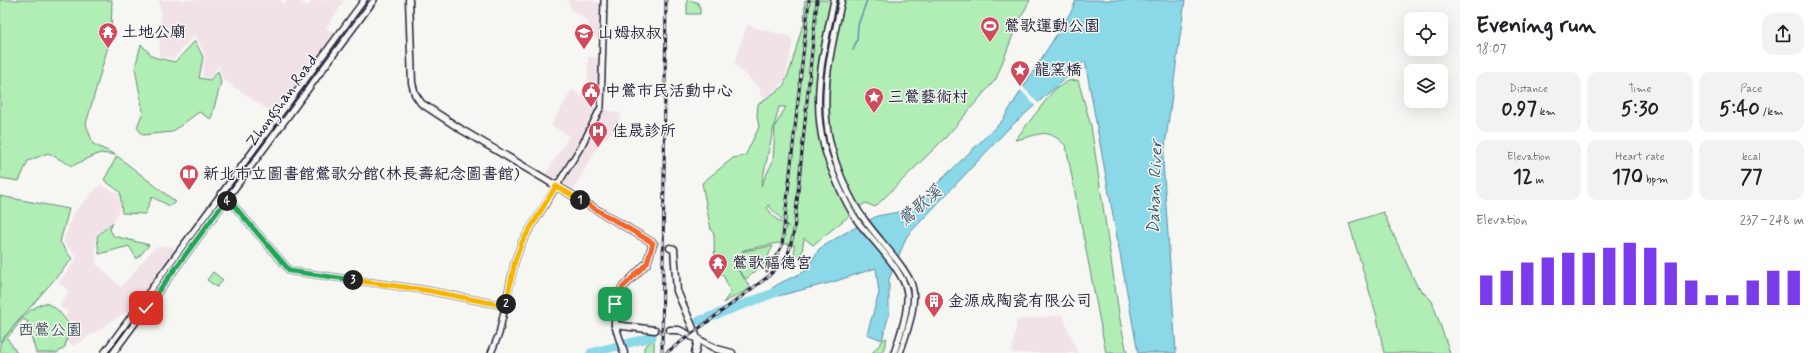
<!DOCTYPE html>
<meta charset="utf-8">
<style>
:root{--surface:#fff;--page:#f2f2f2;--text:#202124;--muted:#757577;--accent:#7c3aed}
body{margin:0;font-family:Mynerve,"LXGW WenKai TC",sans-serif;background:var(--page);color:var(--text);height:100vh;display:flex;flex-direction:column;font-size:15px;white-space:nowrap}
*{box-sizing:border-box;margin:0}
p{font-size:13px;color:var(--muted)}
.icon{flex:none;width:22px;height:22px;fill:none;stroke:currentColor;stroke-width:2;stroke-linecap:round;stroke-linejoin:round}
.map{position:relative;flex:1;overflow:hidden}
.panel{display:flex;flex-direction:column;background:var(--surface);width:360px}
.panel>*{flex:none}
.buttons{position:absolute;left:1404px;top:12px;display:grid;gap:8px}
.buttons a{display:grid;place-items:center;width:44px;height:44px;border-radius:8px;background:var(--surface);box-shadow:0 4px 16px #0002;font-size:20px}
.pin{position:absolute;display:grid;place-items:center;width:34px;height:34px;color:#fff;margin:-17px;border-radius:8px;box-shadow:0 2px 6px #0006}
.km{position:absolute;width:20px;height:20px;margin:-10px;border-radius:50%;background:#222;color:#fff;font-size:11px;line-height:20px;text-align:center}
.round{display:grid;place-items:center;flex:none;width:42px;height:42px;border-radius:12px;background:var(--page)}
.summary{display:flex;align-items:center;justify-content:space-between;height:68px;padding:0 16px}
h1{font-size:22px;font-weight:700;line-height:30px}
.stats{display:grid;grid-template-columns:repeat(3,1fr);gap:6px;height:68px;padding:4px 16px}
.stats div{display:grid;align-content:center;border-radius:10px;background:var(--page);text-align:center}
.stats b{font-size:20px;font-weight:700}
.stats small{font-size:11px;font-weight:400}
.stats p{font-size:11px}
.chart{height:112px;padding:8px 16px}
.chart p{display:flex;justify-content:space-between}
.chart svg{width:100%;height:72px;margin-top:4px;stroke:var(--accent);stroke-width:6}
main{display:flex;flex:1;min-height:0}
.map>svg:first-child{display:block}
.built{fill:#f1e2e7}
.green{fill:#b0eeb5;stroke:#698878;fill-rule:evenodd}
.water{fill:#8ad8e8;stroke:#608fa3}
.pier{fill:#f6f6f2}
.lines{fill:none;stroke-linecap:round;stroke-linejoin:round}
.stream{stroke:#608fa3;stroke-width:1.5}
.river{stroke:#8ad8e8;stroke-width:9}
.secondary-tunnel{stroke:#cccccd;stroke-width:6;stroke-dasharray:6 3;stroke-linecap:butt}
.tertiary-casing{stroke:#22223b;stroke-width:8}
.secondary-casing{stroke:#22223b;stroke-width:9}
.tertiary{stroke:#f6f6f2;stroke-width:5}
.secondary{stroke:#f6f6f2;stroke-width:6}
.rail-casing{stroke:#22223b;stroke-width:3}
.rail{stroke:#f6f6f2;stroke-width:1.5;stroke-dasharray:4.5;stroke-linecap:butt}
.split-1-casing{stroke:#fff;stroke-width:8}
.split-2-casing{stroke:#fff;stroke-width:8}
.split-3-casing{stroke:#fff;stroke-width:8}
.split-4-casing{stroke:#fff;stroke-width:8}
.split-5-casing{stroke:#fff;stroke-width:8}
.split-1{stroke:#f0652b;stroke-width:5}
.split-2{stroke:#f5b400;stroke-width:5}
.split-3{stroke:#f5b400;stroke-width:5}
.split-4{stroke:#22a559;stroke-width:5}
.split-5{stroke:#22a559;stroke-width:5}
.labels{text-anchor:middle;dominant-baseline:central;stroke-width:3;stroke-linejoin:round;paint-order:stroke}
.poi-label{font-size:16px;fill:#22223b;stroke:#f6f6f2;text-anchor:start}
.street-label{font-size:16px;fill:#22223b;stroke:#f6f6f2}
.park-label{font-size:16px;fill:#46555a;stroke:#f6f6f2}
.water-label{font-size:17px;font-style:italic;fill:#41596f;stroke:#f6f6f2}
</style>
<main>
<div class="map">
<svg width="1460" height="353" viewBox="0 0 1460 353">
<rect width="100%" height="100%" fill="#f6f6f2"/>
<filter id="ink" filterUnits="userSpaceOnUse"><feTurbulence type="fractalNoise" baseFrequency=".025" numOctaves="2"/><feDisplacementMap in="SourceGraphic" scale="8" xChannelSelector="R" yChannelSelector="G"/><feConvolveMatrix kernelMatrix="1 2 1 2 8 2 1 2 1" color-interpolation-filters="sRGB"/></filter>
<g filter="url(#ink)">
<!-- built -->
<g class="built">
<path d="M159,0H280L283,4L288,0H298L308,6L313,0H345L326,28L336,35L276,115L221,78L219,65L210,78L202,76L205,56L195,34L174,58L159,56L161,20Z"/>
<path d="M567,0H591L602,4V38H594L587,35L589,22L572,10Z"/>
<path d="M747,25L790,37L793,42L785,80L767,99L760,95V88L734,64Z"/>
<path d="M588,57L603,58L600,108L622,114L613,131L599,144L572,192L545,175L569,136L551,125L572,90L587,99Z"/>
<path d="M100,185L118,193L120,209L114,220L95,236L96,264L121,287L155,247L168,246L177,249L136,305L74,346L66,341L75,326L65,318L68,312L59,305L69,291L59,283L77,258L63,242L73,213Z"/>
<path d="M1062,315L1078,353H1012L1017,320Z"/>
</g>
<!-- green -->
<g class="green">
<path d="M0,0H112L111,36L86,124L93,144L116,155L100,153L72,166L48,153L28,161L19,181L0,178Z"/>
<path d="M687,0L697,2L700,7V14H687Z"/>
<path d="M805,0H1030L1016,27L996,79L946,137L875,207L865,203L813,245L804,238L802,252L795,258L794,245L778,243L743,250L738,270L751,288L723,303L731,292L723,275L715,271L714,234L711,230L702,183L733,158L745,156L759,127L757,116L758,104L783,87L791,67L802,27L804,26ZM779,107H786L775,126L773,161L761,186C767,160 772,133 779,107ZM768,205L789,227L776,219L767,208Z"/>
<path d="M195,41L203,57L199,78L210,80L218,71L221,82L211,119L199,112L172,132L142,135L137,127L143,112L135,68L141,44L153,57L175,62Z"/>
<path d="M1078,80L1091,126L1120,320L1127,353H1106L1066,146C1045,125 1040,136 1015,140L1054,90L1068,81Z"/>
<path d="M117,156L176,202L170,206L152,197L145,214L122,213L120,192L104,180Z"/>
<path d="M0,196L69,209L60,242L72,259L0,342Z"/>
<path d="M1383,212L1417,286L1432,301L1450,353H1384L1377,317L1349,223Z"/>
<path d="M113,222L110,230L114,236L149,245L137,259L129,246L99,254L97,236Z"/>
<path d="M773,246L764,264L746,279L739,271L744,251Z"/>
<path d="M213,272L223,280L217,287L207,280Z"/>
<path d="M44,303C56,305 63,316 70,326L65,347L57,353H36L27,321L23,319L7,338L17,353H0V343C13,328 25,310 44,303Z"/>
<path d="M885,338L887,339L882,353H872Z"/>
<path d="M654,339V353H644V347Z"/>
</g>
<!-- water -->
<path class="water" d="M1076,0H1185L1163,161L1176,353H1138L1085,61L1009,128L907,236L889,279V314L882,340L867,334L879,293L876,268L833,282L778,296L772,288L782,282L806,271L819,249L843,234L877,216L910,210L1002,121L1072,10Z"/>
<!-- pier -->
<path class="pier" d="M1022,86L1039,104L1036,107L1020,89Z"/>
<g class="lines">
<!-- stream -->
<path class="stream" d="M853,50L857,40L858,25L867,0"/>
<!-- river -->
<g class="river">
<path d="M699,321L774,293L785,287"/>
<path d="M591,353L652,337"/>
</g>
<!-- secondary-tunnel -->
<g class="secondary-tunnel">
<path d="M653,243L670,248"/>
<path d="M655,330H670"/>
</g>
<!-- tertiary casing -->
<g class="tertiary-casing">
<g id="tertiary">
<path d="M834,0C824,49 811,97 824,147C830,169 845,203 858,222C871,239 906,273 907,294C908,313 900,335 894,353"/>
<path d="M842,0C831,49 817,103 833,153C838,171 851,201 862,216C874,235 905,265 912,285C918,304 906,335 900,353"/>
<path d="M226,200L235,207L290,271L425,290L506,306"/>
<path d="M104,353L364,0"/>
<path d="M113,353L374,0"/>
<path d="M491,353L499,334L515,261L522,242L582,145L601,107L604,0"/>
</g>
</g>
<!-- secondary casing -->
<g class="secondary-casing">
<g id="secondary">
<path d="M409,0L412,83L415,94L421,103L462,130L653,243L647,263L622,288L615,304V325L624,353"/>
<path d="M670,248L674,249L677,291L698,340"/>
<path d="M615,325L655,330"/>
<path d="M670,330H679L717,349L732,353"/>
<path d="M695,353L698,340"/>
</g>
</g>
<!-- tertiary -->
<use href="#tertiary" class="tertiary"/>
<!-- secondary -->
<use href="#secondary" class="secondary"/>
<!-- rail casing -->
<g class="rail-casing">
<g id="rail">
<path d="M767,271L782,246L809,0"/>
<path d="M662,353L666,0"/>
<path d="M666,353L769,276L788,254L793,236L795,222L817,0"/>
</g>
</g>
<!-- rail -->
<use href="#rail" class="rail"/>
</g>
</g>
<g class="lines" filter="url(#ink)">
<!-- split-1 casing -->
<g class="split-1-casing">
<path id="split-1" d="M580,200L653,243L647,263L622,288L615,304"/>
</g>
<!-- split-2 casing -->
<g class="split-2-casing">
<path id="split-2" d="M506,304L515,261L522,242L556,186L580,200"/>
</g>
<!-- split-3 casing -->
<g class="split-3-casing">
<path id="split-3" d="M353,280L425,290L506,306V304"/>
</g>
<!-- split-4 casing -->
<g class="split-4-casing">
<path id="split-4" d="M227,201L235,207L290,271L353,280"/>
</g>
<!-- split-5 casing -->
<g class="split-5-casing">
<path id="split-5" d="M146,308L226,200L227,201"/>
</g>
<!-- split-1 -->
<use href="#split-1" class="split-1"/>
<!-- split-2 -->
<use href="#split-2" class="split-2"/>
<!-- split-3 -->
<use href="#split-3" class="split-3"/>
<!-- split-4 -->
<use href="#split-4" class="split-4"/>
<!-- split-5 -->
<use href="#split-5" class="split-5"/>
</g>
<!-- icons -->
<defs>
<g id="stadium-pin" transform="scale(1)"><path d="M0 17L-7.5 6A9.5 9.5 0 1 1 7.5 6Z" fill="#d1495b" stroke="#f6f6f2"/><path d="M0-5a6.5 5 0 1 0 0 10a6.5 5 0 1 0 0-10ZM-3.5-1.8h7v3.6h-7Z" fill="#fff"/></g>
<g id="temple-pin" transform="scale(1)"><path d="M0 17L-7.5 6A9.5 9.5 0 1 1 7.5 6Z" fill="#d1495b" stroke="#f6f6f2"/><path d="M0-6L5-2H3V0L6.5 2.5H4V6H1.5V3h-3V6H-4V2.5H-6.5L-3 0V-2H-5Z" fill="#fff"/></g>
<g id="school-pin" transform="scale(1)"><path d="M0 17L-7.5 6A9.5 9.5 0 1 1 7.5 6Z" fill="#d1495b" stroke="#f6f6f2"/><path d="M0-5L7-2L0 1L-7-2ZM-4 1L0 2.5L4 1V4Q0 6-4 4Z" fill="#fff"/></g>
<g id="sight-pin" transform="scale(1)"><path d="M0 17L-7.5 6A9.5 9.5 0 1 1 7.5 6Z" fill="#d1495b" stroke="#f6f6f2"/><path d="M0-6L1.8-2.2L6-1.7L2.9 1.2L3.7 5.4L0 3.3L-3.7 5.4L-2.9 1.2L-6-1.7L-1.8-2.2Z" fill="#fff"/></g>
<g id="civic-pin" transform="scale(1)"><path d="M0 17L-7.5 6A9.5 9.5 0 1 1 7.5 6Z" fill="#d1495b" stroke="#f6f6f2"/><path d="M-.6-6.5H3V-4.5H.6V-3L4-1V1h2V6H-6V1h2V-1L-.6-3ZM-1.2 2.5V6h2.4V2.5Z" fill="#fff"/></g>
<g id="hospital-pin" transform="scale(1)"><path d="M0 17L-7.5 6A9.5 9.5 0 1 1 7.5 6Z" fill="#d1495b" stroke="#f6f6f2"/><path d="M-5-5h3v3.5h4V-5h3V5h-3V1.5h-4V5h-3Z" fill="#fff"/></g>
<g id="library-pin" transform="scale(1)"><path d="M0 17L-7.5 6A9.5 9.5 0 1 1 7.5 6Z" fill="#d1495b" stroke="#f6f6f2"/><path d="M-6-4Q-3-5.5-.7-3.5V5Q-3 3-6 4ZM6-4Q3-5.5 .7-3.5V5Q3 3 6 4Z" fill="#fff"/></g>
<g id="building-pin" transform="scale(1)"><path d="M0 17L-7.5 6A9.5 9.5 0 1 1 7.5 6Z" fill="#d1495b" stroke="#f6f6f2"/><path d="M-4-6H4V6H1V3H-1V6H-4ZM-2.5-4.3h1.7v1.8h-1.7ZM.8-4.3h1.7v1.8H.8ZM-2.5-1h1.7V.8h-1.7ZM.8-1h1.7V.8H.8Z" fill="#fff"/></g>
</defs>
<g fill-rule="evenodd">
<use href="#stadium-pin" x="990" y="26"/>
<use href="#temple-pin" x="108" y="32"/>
<use href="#school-pin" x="584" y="33"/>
<use href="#sight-pin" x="1020" y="70"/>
<use href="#civic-pin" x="591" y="91"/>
<use href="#sight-pin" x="874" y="97"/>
<use href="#hospital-pin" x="598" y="131"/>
<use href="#library-pin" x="189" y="174"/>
<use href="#temple-pin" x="718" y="263"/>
<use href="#building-pin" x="934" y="301"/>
</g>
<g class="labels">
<!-- poi labels -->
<g class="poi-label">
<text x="1004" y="26">鶯歌運動公園</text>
<text x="122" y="32">土地公廟</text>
<text x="598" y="33">山姆叔叔</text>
<text x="1034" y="70">龍窯橋</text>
<text x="605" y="91">中鶯市民活動中心</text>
<text x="888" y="97">三鶯藝術村</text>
<text x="612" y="131">佳晟診所</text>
<text x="203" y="174">新北市立圖書館鶯歌分館(林長壽紀念圖書館)</text>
<text x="732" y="263">鶯歌福德宮</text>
<text x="948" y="301">金源成陶瓷有限公司</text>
</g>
<!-- street labels -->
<g class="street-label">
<text transform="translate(282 101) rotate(-54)">Zhongshan Road</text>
</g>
<!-- park labels -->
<g class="park-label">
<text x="50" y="330">西鶯公園</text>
</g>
<!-- water labels -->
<g class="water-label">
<text transform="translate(1155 187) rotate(-88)">Dahan River</text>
<text transform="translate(920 206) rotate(-41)">鶯歌溪</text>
</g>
</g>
</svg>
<div class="buttons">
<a><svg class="icon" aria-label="locate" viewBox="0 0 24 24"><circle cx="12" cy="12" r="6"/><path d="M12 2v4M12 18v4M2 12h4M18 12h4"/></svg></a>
<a><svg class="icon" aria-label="layers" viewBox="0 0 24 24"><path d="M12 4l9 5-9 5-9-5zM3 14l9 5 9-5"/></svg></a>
</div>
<div class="pin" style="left:615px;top:304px;background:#1e9e55"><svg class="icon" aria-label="arrive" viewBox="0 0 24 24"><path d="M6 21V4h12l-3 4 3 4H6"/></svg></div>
<div class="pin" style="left:146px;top:308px;background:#d93025"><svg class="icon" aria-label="check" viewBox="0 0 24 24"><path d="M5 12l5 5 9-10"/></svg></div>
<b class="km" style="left:580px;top:200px">1</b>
<b class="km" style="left:506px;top:304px">2</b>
<b class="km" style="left:353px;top:280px">3</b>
<b class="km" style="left:227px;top:201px">4</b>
</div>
<section class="panel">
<div class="summary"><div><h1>Evening run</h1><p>18:07</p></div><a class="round"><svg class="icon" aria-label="share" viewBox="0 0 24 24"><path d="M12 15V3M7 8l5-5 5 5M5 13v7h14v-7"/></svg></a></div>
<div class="stats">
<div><p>Distance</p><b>0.97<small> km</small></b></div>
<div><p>Time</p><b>5:30</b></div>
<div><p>Pace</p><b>5:40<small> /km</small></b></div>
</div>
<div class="stats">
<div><p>Elevation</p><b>12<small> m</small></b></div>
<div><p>Heart rate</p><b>170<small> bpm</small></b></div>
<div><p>kcal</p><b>77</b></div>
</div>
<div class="chart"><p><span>Elevation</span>237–248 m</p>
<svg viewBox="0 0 160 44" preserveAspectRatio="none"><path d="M5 44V26M15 44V23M25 44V18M35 44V15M45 44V12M55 44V12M65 44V9M75 44V6M85 44V9M95 44V18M105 44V29M115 44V38M125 44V38M135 44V29M145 44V23M155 44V23"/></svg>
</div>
</section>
</main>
